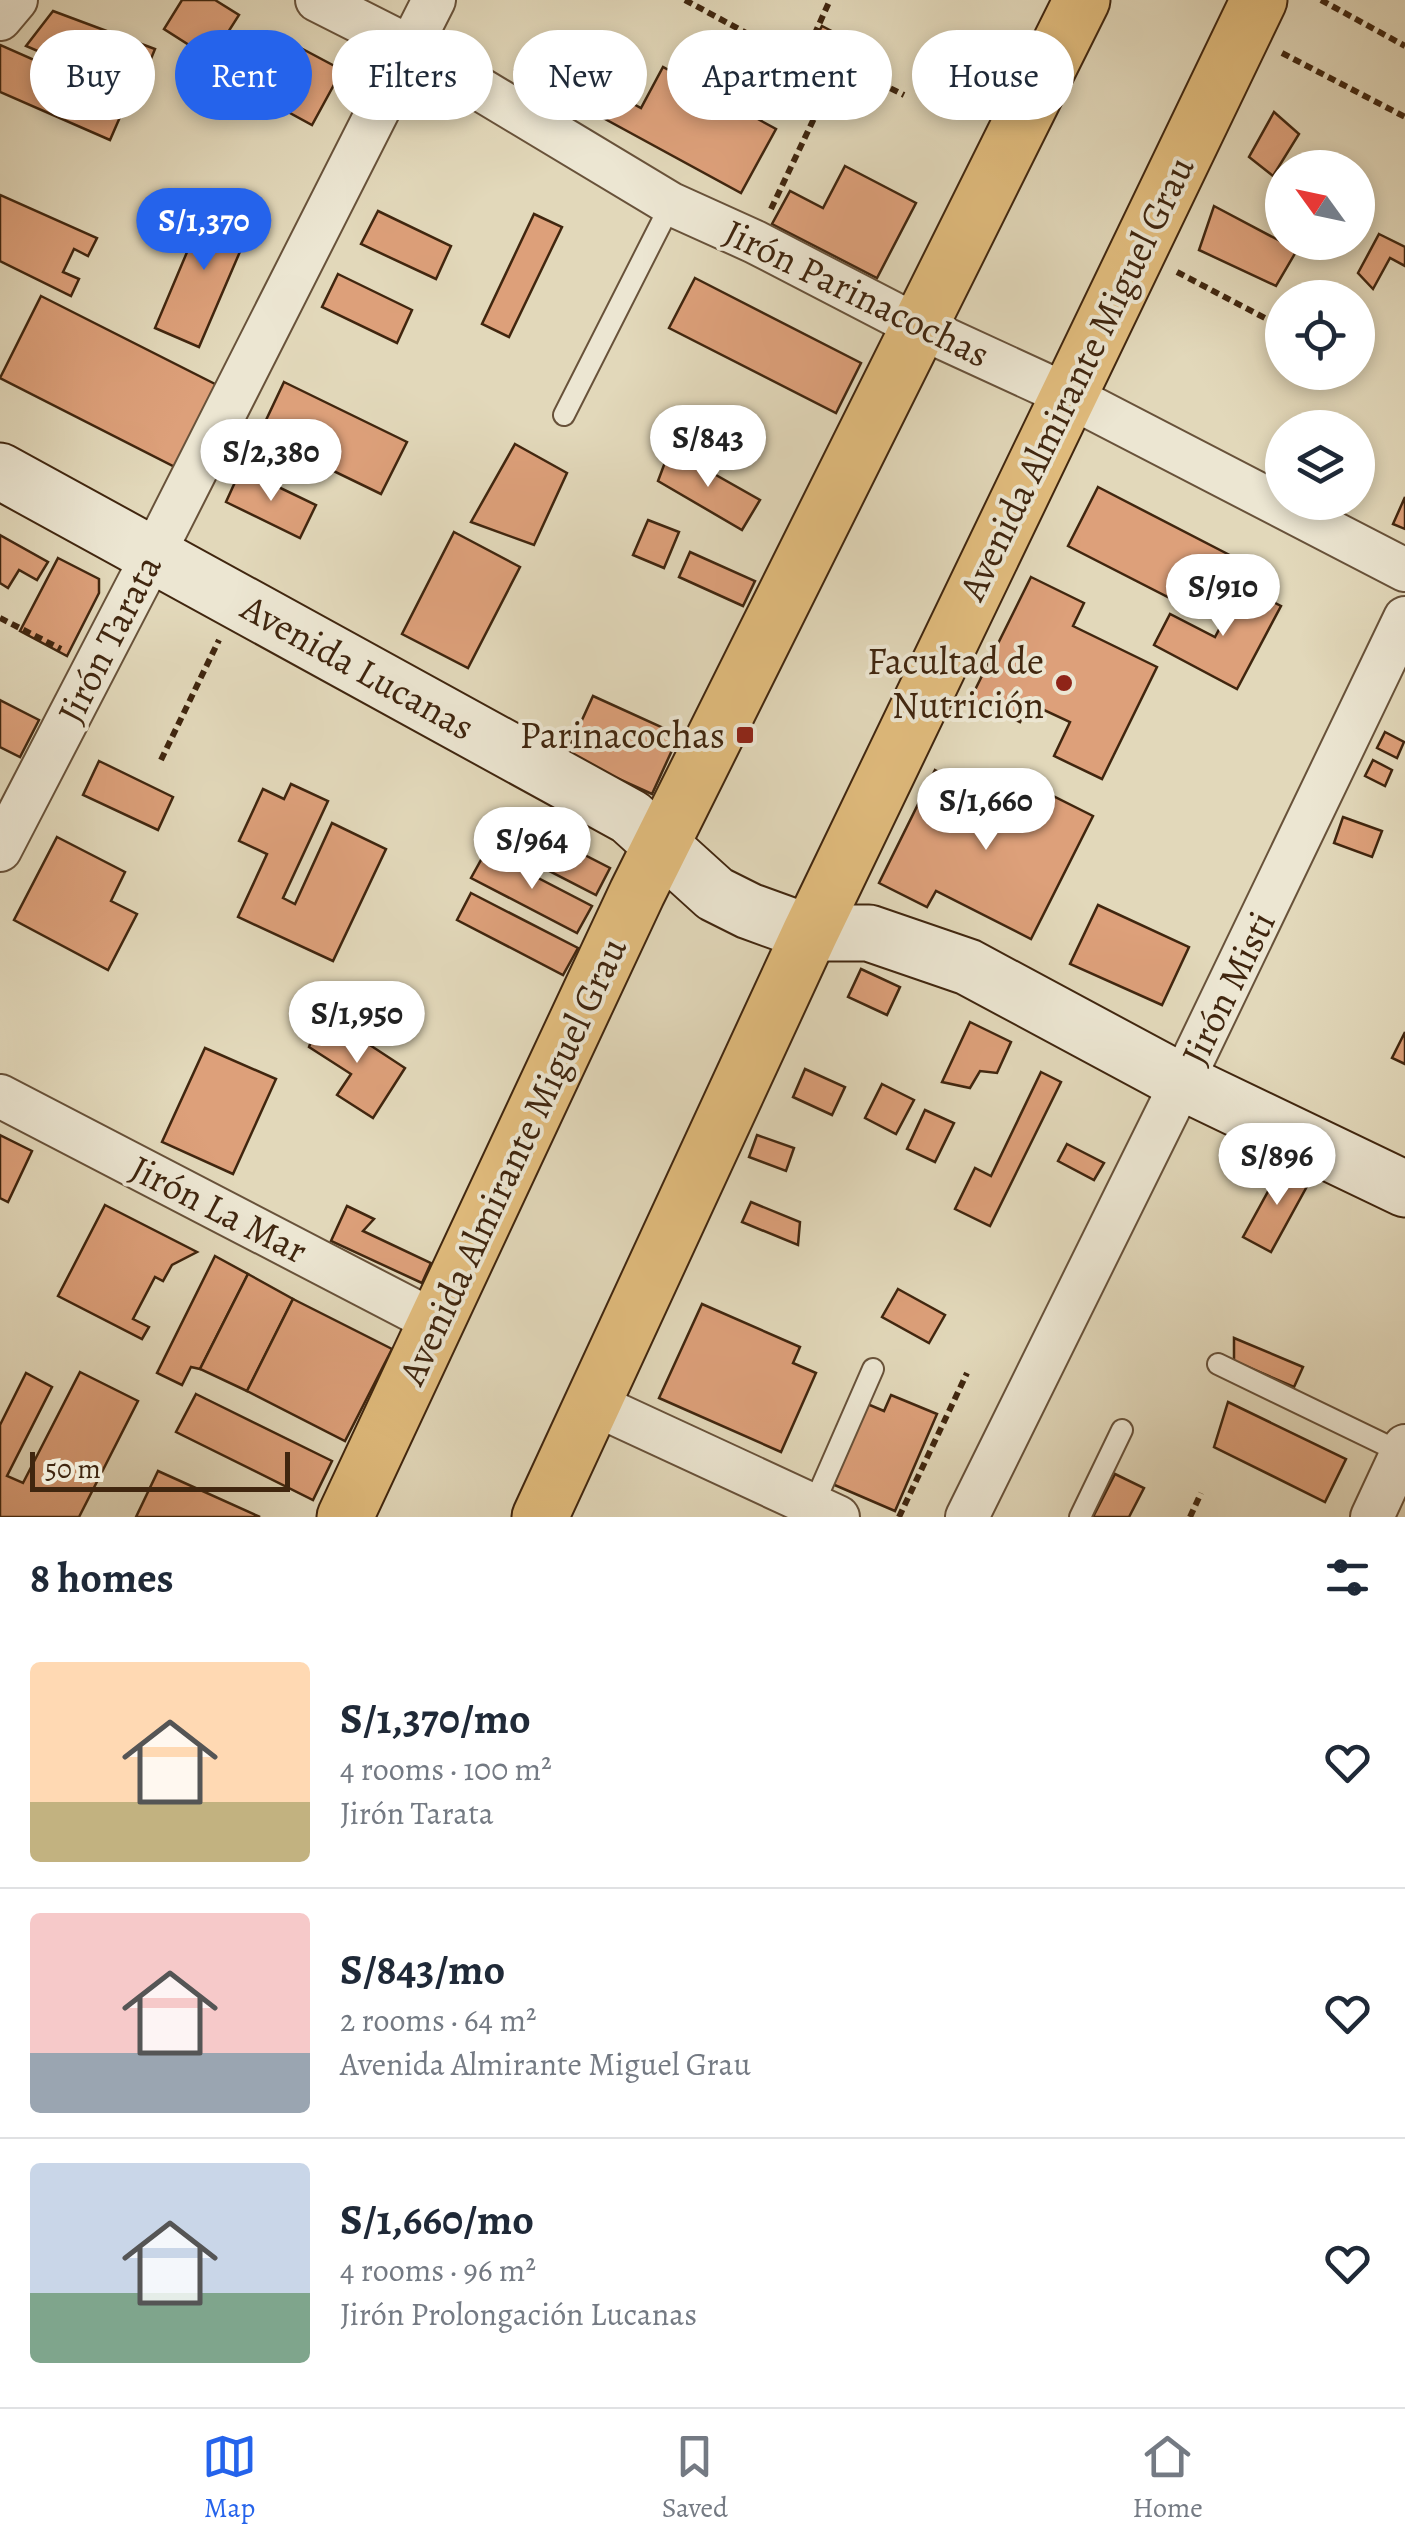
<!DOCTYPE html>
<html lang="en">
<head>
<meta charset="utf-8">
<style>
  :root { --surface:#fff; --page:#f6f6f7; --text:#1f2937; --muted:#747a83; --line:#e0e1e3; --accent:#2563eb }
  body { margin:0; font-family:Alegreya,serif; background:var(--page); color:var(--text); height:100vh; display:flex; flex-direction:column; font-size:38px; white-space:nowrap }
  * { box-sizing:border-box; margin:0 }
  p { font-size:32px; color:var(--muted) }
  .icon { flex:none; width:55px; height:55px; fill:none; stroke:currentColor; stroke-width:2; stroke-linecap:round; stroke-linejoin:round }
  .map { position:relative; height:1517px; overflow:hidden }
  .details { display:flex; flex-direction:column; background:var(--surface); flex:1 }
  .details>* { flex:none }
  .top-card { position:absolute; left:30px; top:30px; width:1345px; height:90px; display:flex; gap:20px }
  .needle { width:65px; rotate:303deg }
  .tools { position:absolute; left:1265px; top:150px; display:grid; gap:20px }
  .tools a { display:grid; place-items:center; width:110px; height:110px; border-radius:50%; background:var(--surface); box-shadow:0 5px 15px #0003; font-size:50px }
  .scale { position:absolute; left:30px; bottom:25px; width:260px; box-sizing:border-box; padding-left:10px; border:5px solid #40260f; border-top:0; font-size:28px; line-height:35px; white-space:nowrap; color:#40260f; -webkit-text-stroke:8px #ece6d2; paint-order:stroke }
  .price { position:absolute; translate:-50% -85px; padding:0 22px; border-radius:35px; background:#fff; color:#222; font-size:32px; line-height:65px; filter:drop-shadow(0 2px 5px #0008) }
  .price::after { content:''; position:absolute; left:50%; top:60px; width:30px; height:22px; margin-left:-15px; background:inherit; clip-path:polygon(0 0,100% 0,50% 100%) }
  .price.active { background:var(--accent); color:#fff }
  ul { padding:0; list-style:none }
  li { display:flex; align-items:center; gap:30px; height:250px; padding:0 30px }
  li+li { border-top:2px solid var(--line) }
  li span { display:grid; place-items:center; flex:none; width:280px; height:200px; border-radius:10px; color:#555 }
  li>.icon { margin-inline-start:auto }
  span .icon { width:120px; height:120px; fill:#fffc; stroke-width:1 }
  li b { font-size:42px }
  h2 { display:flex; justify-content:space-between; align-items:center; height:120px; padding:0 30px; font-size:42px }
  .tag { padding:0 35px; border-radius:45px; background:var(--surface); box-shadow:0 5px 15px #0003; font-size:35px; line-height:90px }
  .tag.active { background:var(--accent); color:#fff }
  .menu { display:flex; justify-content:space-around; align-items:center; height:140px; border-top:2px solid var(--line); background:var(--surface); font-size:28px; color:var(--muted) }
  .menu a { display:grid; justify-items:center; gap:5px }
  .menu .active { color:var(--accent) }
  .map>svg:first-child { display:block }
  .building { fill:#dda07a; stroke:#40260f; stroke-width:2.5 }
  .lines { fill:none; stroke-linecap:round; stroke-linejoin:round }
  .lane-casing { stroke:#68523a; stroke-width:24 }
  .street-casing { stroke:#68523a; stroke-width:46 }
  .secondary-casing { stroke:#40260f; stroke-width:59 }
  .primary-casing { stroke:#40260f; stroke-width:59 }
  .path { stroke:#40260f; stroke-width:6; stroke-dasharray:8 5; stroke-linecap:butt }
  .lane { stroke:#ece6d2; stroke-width:20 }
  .street { stroke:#ece6d2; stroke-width:42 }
  .secondary { stroke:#ece6d2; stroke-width:55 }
  .primary { stroke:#e1bc7d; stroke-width:55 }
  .poi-dot { fill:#8f2418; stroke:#ece6d2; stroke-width:4 }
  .labels { text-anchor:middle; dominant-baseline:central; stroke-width:8; stroke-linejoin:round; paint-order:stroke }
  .street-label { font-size:38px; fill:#40260f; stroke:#ece6d2 }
  .poi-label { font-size:38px; fill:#40260f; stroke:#ece6d2; text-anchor:end }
</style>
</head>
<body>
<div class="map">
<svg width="1405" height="1517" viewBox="0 0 1405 1517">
  <rect width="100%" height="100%" fill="#e2d8ba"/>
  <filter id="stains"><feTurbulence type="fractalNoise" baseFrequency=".002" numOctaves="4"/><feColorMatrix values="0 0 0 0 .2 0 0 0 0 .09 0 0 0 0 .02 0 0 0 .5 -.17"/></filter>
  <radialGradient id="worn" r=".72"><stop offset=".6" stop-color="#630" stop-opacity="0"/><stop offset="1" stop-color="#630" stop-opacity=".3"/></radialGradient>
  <g class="building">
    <polygon points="182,0 215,0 239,15 211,59 164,29"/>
    <polygon points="53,11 155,49 146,71 136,67 121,87 26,46"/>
    <polygon points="822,26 849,40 831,74 804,60"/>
    <polygon points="0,45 127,101 110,140 0,92"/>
    <polygon points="297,46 342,70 312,125 268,101"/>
    <polygon points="533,50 641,108 663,67 776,129 741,193 515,70"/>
    <polygon points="1274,112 1299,134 1273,176 1249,157"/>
    <polygon points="845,166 916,203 877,278 772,224 790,191 823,208"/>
    <polygon points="0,195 97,238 88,256 74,249 63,272 79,279 71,296 0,261"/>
    <polygon points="209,200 254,219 199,347 155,328"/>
    <polygon points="1214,206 1297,250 1276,286 1199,250"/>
    <polygon points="378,211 451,246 436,279 361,244"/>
    <polygon points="534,214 562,227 509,337 482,324"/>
    <polygon points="1379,234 1405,247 1405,266 1390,258 1373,289 1358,273"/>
    <polygon points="338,274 412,310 397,343 322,307"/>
    <polygon points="695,278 861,363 836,413 669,328"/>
    <polygon points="41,296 217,385 175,467 0,378"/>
    <polygon points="284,382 407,442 381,494 259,435"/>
    <polygon points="515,444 567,473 534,545 471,522"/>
    <polygon points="670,449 760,500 742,530 658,481"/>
    <polygon points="241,469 316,505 300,538 226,502"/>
    <polygon points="1098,487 1245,563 1232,589 1220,582 1203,615 1068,546"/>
    <polygon points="1405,497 1405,529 1393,524"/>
    <polygon points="648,520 679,532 664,568 633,555"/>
    <polygon points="454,532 520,567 468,668 402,634"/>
    <polygon points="0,535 48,562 37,580 19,570 8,588 0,583"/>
    <polygon points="690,552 755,581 743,606 679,577"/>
    <polygon points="58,558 99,579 99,593 67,656 20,631"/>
    <polygon points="1031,577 1084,603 1073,626 1157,667 1102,779 1054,756 1070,722 1029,703 1020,722 971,698"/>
    <polygon points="1242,586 1281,606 1237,689 1154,645 1170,614 1215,637"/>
    <polygon points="593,696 679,735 652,794 566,755"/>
    <polygon points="0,700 39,720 20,757 0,747"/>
    <polygon points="1385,732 1404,742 1397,758 1377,748"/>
    <polygon points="1373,760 1392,770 1385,786 1365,776"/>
    <polygon points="99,761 173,797 158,830 83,795"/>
    <polygon points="935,770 987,796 979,813 1011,829 1033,786 1093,816 1031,939 936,891 927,907 879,883"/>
    <polygon points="291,784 328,801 283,898 295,904 332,823 386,849 333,961 238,917 267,854 239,841 263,789 284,799"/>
    <polygon points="503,813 610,868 596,895 489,840"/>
    <polygon points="1343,817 1382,831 1372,857 1334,843"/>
    <polygon points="57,837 125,872 111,901 137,914 108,970 14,920"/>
    <polygon points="486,851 592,906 577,933 471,878"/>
    <polygon points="471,893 578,948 563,975 457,920"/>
    <polygon points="1098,905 1189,947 1162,1005 1070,964"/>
    <polygon points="861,969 900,987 887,1015 848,997"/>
    <polygon points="321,1013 405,1068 373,1118 337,1095 351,1074 309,1047"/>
    <polygon points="970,1022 1011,1042 997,1073 980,1071 970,1088 942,1082"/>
    <polygon points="1405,1032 1405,1064 1392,1058"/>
    <polygon points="205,1048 276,1079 233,1174 162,1142"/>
    <polygon points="805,1069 845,1087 832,1115 793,1097"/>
    <polygon points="1041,1072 1061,1082 990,1226 955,1209 975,1168 991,1176"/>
    <polygon points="882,1084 914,1100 896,1134 865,1118"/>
    <polygon points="925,1110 954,1123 935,1162 907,1149"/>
    <polygon points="0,1135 32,1151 8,1202 0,1198"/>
    <polygon points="757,1135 794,1148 786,1171 749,1157"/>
    <polygon points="1067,1144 1104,1163 1094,1180 1058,1161"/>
    <polygon points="1283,1164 1311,1179 1271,1252 1243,1237"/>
    <polygon points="751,1202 800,1222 798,1245 742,1222"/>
    <polygon points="105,1205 197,1252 172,1265 163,1281 155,1277 133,1319 149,1327 142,1339 58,1296"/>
    <polygon points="347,1206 374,1219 363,1231 431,1263 422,1283 331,1241"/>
    <polygon points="215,1256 248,1274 200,1369 191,1367 182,1385 157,1373"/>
    <polygon points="248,1274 293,1299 247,1391 200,1369"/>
    <polygon points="898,1289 945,1315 929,1343 882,1317"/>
    <polygon points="293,1299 392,1349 345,1441 247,1391"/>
    <polygon points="702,1304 800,1347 793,1363 816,1373 781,1452 659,1398"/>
    <polygon points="1234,1338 1303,1367 1294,1387 1234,1361"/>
    <polygon points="80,1372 138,1401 79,1517 0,1517 0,1425 26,1373 52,1387 7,1476 23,1483"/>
    <polygon points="196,1394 332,1461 313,1500 176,1432"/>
    <polygon points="891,1395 937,1414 895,1511 830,1483 865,1403 884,1411"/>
    <polygon points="1228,1402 1346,1459 1325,1502 1214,1447"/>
    <polygon points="158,1471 260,1517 136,1517"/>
    <polygon points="1115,1474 1144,1488 1129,1517 1093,1517"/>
  </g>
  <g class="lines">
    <defs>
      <g id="lane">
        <polyline points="564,415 671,204"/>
        <polyline points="1218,1364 1402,1453"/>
        <polyline points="813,1506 873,1369"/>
        <polyline points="1080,1517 1122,1430"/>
      </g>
      <g id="street">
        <polyline points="317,0 410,47 671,204 755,242 917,326 1067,395 1405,570"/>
        <polyline points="0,19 16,0"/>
        <polyline points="0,850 153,555 434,0"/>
        <polyline points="0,1096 437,1323"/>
        <polyline points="594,1404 838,1517"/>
        <polyline points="967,1517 1182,1082 1405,618"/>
        <polyline points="1372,1517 1405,1446"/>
      </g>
      <polyline id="secondary" points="0,471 630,817 715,894 749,911 810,933 869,933 968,967 1182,1082 1405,1189"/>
      <g id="primary">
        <polyline points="345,1517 637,893 1082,0"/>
        <polyline points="540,1517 810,933 1259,0"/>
      </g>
    </defs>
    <use href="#lane" class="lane-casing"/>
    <use href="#street" class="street-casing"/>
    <use href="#secondary" class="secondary-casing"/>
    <use href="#primary" class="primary-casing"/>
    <g class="path">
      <polyline points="685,0 802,63"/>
      <polyline points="1321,0 1405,46"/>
      <polyline points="809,48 904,95"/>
      <polyline points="1282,53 1405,117"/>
      <polyline points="771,209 819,108 789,91 830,0"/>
      <polyline points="1177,272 1282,327"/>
      <polyline points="0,618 61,649"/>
      <polyline points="161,760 219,640"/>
      <polyline points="899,1517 967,1373"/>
      <polyline points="1190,1517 1201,1493"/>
    </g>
    <use href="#lane" class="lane"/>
    <use href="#street" class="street"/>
    <use href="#secondary" class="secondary"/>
    <use href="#primary" class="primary"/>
  </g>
  <g class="poi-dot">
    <circle cx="1064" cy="683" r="10"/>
    <rect x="735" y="725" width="20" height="20" rx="5"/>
  </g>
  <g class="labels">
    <g class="street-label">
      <text transform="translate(857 293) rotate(26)">Jirón Parinacochas</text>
      <text transform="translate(1076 378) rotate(-64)">Avenida Almirante Miguel Grau</text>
      <text transform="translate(109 639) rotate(-63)">Jirón Tarata</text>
      <text transform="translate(358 667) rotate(29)">Avenida Lucanas</text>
      <text transform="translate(1228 988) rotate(-64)">Jirón Misti</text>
      <text transform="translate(512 1161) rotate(-65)">Avenida Almirante Miguel Grau</text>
      <text transform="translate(219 1209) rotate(27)">Jirón La Mar</text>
    </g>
    <g class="poi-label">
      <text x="1044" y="661">Facultad de<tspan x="1044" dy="44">Nutrición</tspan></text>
      <text x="725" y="735">Parinacochas</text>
    </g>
  </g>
  <rect width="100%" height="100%" filter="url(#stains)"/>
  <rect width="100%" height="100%" fill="url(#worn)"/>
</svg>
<div class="tools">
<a><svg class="needle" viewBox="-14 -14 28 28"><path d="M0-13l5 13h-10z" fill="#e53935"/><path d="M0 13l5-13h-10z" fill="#747a83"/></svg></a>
<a><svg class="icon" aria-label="locate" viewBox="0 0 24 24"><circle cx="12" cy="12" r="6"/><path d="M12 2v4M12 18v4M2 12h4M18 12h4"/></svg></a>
<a><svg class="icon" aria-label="layers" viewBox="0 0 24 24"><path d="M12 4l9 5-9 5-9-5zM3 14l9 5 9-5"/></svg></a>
</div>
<div class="scale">50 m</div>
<b class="price active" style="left:204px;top:273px">S/1,370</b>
<b class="price" style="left:708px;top:490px">S/843</b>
<b class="price" style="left:271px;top:504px">S/2,380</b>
<b class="price" style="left:1223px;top:639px">S/910</b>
<b class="price" style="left:986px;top:853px">S/1,660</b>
<b class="price" style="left:532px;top:892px">S/964</b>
<b class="price" style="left:357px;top:1066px">S/1,950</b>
<b class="price" style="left:1277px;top:1208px">S/896</b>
<div class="top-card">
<a class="tag">Buy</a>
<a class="tag active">Rent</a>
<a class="tag">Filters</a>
<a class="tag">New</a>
<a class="tag">Apartment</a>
<a class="tag">House</a>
</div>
</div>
<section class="details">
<h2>8 homes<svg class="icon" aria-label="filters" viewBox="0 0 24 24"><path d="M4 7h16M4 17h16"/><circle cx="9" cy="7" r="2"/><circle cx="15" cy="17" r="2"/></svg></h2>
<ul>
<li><span style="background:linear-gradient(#ffd9b3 70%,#c2b280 0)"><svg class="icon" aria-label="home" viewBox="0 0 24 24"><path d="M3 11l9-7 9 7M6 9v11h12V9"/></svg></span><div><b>S/1,370/mo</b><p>4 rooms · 100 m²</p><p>Jirón Tarata</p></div><svg class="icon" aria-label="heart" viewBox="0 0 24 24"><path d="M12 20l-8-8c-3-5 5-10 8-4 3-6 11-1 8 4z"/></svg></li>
<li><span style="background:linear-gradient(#f6c9c9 70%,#9aa5b1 0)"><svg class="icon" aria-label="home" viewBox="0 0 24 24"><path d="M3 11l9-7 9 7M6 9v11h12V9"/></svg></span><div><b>S/843/mo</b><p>2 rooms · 64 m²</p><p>Avenida Almirante Miguel Grau</p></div><svg class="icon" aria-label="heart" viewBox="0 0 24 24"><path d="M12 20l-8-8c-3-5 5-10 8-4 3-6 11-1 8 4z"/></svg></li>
<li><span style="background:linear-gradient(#c9d6e8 65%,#7fa58c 0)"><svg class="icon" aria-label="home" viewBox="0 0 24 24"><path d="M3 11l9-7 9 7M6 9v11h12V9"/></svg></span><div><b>S/1,660/mo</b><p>4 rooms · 96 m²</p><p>Jirón Prolongación Lucanas</p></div><svg class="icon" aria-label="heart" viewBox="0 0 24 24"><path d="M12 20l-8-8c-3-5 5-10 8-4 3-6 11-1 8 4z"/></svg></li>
</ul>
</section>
<nav class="menu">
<a class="active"><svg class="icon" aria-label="map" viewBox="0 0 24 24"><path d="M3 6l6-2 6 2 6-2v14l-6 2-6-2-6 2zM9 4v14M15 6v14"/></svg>Map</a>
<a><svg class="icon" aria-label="saved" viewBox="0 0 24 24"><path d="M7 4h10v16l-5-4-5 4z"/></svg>Saved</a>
<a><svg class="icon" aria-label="home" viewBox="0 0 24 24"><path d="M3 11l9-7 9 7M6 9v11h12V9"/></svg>Home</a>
</nav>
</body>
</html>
